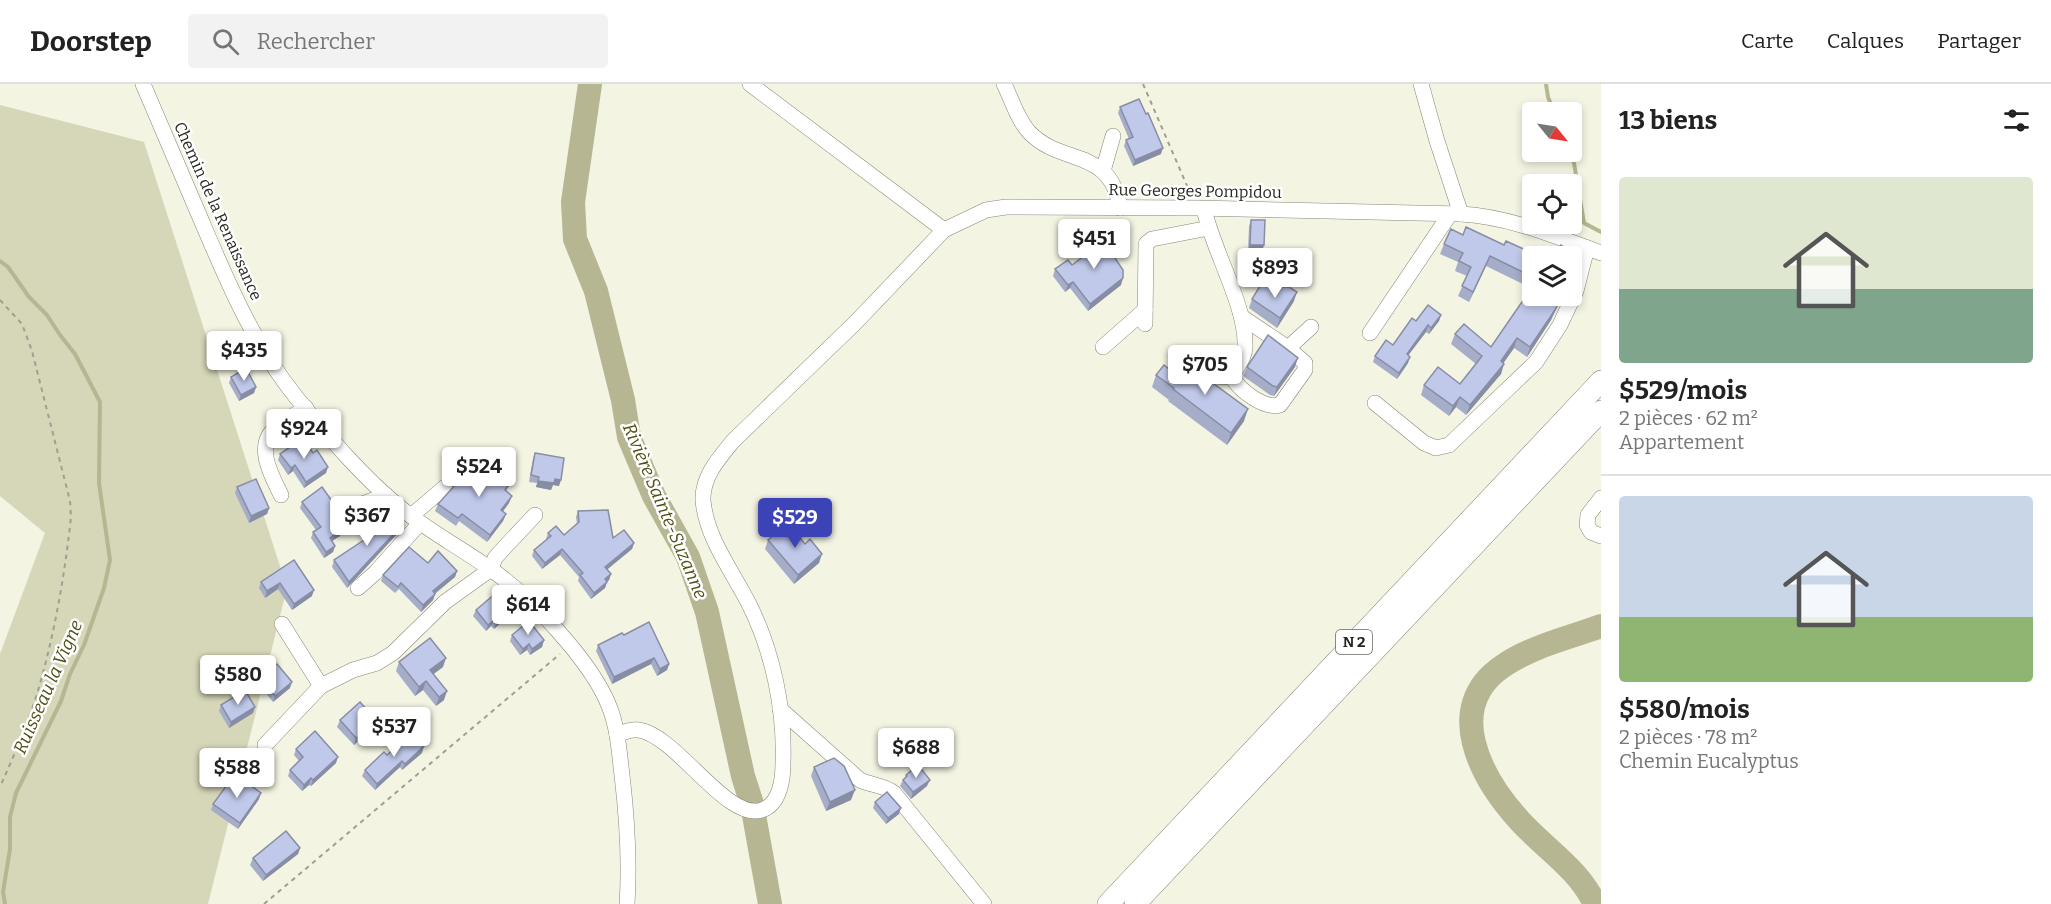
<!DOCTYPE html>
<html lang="fr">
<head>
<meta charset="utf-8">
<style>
  :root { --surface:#fff; --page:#f2f2f2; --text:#222; --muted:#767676; --line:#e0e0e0; --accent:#3c43b7 }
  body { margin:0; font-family:Bitter,serif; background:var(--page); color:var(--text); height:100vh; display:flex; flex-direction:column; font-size:22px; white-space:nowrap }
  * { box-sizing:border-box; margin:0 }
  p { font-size:20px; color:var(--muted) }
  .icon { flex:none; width:33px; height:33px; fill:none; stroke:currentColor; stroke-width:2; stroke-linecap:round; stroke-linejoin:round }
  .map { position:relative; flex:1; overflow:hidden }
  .details { display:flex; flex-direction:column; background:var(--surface); width:450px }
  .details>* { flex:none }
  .needle { width:39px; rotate:120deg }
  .buttons { position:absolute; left:1522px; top:18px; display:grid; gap:12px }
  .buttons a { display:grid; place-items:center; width:60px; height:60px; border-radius:6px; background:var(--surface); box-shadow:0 3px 9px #0003; font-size:30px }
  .price { position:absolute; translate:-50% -51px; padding:0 14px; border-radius:6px; background:#fff; color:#222; font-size:20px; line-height:39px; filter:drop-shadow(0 2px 3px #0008) }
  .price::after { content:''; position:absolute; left:50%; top:36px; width:18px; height:14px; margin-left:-9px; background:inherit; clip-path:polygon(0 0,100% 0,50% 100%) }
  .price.on { background:var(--accent); color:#fff }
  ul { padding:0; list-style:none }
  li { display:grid; align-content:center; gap:12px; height:318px; padding:0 18px }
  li+li { border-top:2px solid var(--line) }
  li span { display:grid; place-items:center; height:186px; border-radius:6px; color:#555 }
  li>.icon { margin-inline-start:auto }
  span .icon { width:108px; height:108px; fill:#fffc; stroke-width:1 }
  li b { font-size:26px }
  h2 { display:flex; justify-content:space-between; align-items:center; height:72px; padding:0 18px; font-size:26px }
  header { display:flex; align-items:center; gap:36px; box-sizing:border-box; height:84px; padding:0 30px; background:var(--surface); border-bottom:2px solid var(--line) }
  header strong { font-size:28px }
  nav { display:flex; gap:33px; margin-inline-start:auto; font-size:21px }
  .search { width:420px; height:54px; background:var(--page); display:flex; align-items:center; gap:15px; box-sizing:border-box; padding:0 21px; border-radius:6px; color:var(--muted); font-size:22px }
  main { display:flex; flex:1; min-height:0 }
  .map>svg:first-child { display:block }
  .green { fill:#d6d6b9 }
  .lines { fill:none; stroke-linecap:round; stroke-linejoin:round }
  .stream { stroke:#b6b693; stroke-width:4 }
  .river { stroke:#b6b693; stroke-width:24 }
  .minor-casing { stroke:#868676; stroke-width:16 }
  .highway-casing { stroke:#868676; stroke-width:22 }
  .path { stroke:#9f9f92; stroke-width:2; stroke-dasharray:4.5 4.5; stroke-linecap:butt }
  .minor { stroke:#fff; stroke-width:15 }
  .highway { stroke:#fff; stroke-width:21 }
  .wall { fill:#a6adc9 }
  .shaded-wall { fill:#878da4 }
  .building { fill:#c1c9ea; stroke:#878da4; stroke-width:1.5 }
  .labels { text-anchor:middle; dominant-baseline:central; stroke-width:5; stroke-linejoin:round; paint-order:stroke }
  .shield { fill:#fff; stroke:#676762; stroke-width:1.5 }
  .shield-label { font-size:15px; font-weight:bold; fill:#26261f }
  .street-label { font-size:16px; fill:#26261f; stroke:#fff }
  .water-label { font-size:18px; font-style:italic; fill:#504e14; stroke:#fff }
</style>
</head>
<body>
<header>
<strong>Doorstep</strong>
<div class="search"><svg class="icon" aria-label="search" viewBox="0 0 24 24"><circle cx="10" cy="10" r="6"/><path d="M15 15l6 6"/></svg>Rechercher</div>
<nav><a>Carte</a><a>Calques</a><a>Partager</a></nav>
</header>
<main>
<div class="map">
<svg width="1601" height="820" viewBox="0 0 1601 820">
  <rect width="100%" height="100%" fill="#f3f4e2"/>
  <polygon class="green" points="0,21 144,58 287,504 208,820 0,820 0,570 45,449 0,412"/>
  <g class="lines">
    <g class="stream">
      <polyline points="1546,0 1548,13 1554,28"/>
      <polyline points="1570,68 1574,79 1584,139 1601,148"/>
      <polyline points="0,177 8,183 29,213 47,231 60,251 75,270 100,318 99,399 110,476 104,504 84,561 70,590 61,617 16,709 10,733 10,765 3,808 5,820"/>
    </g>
    <g class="river">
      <polyline points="590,0 573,118 575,155 596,207 623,316 629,353 654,412 688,473 707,528 743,692 752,720 770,820"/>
      <path d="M1595 820C1578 784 1545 765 1519 736 1481 694 1442 623 1503 582 1532 562 1569 554 1601 542"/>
    </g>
    <defs>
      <g id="minor">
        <path d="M143 0C163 46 182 92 202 138 228 199 254 261 296 313 328 352 363 394 402 425 430 448 461 464 489 484 529 511 592 578 609 622 618 644 619 667 622 691 627 734 630 776 627 820"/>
        <polyline points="750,0 944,146"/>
        <path d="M1004 0C1012 16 1018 37 1030 49 1062 82 1111 63 1120 124"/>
        <polyline points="1421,0 1437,57 1461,130"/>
        <polyline points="1103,87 1113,52"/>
        <path d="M1204 125C1213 167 1247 223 1245 263 1245 274 1236 283 1232 293 1240 307 1264 325 1280 321L1305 286V279L1288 264"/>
        <polyline points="1242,233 1288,264 1311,243"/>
        <polyline points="1145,240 1146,160 1152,155 1209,144"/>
        <polyline points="1370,249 1450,130"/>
        <polyline points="1103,263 1145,226"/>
        <polyline points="1193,291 1232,293"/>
        <polyline points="1375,319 1424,359 1436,364 1449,361 1536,278 1560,241 1576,207 1587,164"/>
        <path d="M281 411C272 392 255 364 274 345 282 336 296 331 306 324"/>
        <polyline points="1601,414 1588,431 1587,441 1591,448 1601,452"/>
        <polyline points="344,427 386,411"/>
        <polyline points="411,432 445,403"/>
        <polyline points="358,504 375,489 420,439"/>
        <polyline points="282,540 321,602"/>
        <path d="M780 625 860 696C872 702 883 700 894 709L984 820"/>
        <path d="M617 651C625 648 631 645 639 646 677 652 727 738 762 726 780 720 783 695 783 679 785 626 773 568 749 520 733 488 706 454 703 416 702 393 719 374 733 357L856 238 944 146 986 126 1006 123 1197 124 1461 130C1511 133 1554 152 1601 169"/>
        <polyline points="265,661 321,602 353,586 377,579 393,569 445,518 491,485 495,474 503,465 535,431"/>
      </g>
      <g id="highway">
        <polyline points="1108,820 1601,297"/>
        <polyline points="1135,820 1601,327"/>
      </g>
    </defs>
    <use href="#minor" class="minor-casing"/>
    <use href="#highway" class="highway-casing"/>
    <g class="path">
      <polyline points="1143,0 1191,111"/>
      <path d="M0 216 22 240 32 267 70 417 71 433C65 488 56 542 41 596 31 633 15 669 0 703"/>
      <polyline points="264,820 560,570"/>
    </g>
    <use href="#minor" class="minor"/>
    <use href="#highway" class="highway"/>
  </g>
  <g class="wall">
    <polygon points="1120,23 1161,70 1133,82 1124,62 1126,56 1129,55 1118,29"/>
    <polygon points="1251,136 1264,161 1262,167 1248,167 1249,142"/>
    <polygon points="1463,151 1504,161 1533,172 1533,212 1562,212 1551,236 1527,273 1514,264 1503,279 1501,290 1466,331 1456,323 1449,332 1421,311 1424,301 1460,300 1476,280 1451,260 1455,250 1491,263 1531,204 1486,182 1469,218 1458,212 1467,192 1455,187 1458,178 1440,170 1444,160"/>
    <polygon points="1090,160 1116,164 1113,171 1121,201 1088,227 1070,204 1065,208 1053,192 1055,185 1072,181 1089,168 1087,167"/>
    <polygon points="1252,215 1294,217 1277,244 1249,224"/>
    <polygon points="1441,231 1439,237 1429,250 1426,248 1408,271 1408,279 1397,295 1373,278 1375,272 1393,261 1416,237"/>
    <polygon points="1247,283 1295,283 1274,312 1270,311 1243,292"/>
    <polygon points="1169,285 1186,288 1193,287 1244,337 1227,361 1168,317 1169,316 1152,303 1156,291"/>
    <polygon points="231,293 256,303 254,309 239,317 229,299"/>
    <polygon points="535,369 559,402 553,401 551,406 536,403 537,399 529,398 533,375"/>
    <polygon points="280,370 326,389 304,404 293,387 288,391 278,376"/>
    <polygon points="505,387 502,394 500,396 508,402 506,407 509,419 503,427 506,430 503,437 487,458 459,437 456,442 435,427 438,420"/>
    <polygon points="237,403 269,424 267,430 249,439 235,409"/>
    <polygon points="302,418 336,433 335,434 340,452 332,457 335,462 333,468 324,474 311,454 313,448 316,446 300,424"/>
    <polygon points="578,427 613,454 634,459 632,465 607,485 611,490 609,496 607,498 605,504 591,515 578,497 579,493 560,471 542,485 532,472 534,466 547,456 546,455 548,449 564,451 577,440 576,433"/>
    <polygon points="399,448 347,504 332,483 334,476 365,456 367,449"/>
    <polygon points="768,456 819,479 794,500 765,465"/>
    <polygon points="294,476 312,512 292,526 278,505 265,514 259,504 261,498"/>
    <polygon points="428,479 457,487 455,493 435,510 433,516 421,528 399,505 395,509 381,497 383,491"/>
    <polygon points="476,526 508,532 494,545 491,542 486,547 473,532"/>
    <polygon points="512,551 544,556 542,563 530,571 527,566 520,571 510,557"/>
    <polygon points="624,551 669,580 667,586 657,592 651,580 612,600 596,567 598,561"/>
    <polygon points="399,578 443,583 433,590 444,616 436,622 423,606 415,612 396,587"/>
    <polygon points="260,593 290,604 273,618 258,599"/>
    <polygon points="221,621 255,623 253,629 229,644 219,627"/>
    <polygon points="340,636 374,642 354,661 337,643"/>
    <polygon points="296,665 336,679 311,702 309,701 302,707 288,692 290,686 299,677 294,671"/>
    <polygon points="422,669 402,686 400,683 375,706 362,692 365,686 387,671"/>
    <polygon points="814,683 851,716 826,727 811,692"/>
    <polygon points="906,691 927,702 911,715 900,702 903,696 905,694"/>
    <polygon points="259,715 238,745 211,726 213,720"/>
    <polygon points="875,718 899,730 886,740 873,724"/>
    <polygon points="300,764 298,770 263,797 250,781 253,774"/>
  </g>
  <g class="shaded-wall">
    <polygon points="1163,64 1161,70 1133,82 1135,76"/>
    <polygon points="1250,161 1264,161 1262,167 1248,167"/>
    <polygon points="1490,172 1486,182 1469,218 1473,208"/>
    <polygon points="1123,194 1121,201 1088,227 1090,220"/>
    <polygon points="1073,198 1070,204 1065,208 1068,201"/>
    <polygon points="1297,208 1294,217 1277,244 1280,234"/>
    <polygon points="1562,212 1551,236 1527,273 1530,263"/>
    <polygon points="1441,231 1439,237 1429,250 1431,244"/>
    <polygon points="1428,241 1426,248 1404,277 1407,270"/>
    <polygon points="1517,254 1514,264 1498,287 1501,277"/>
    <polygon points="1410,273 1408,279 1397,295 1399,289"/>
    <polygon points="1298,274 1295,283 1274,312 1277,303"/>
    <polygon points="1504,280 1501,290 1466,331 1470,321"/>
    <polygon points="256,303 254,309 239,317 241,311"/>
    <polygon points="1460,313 1456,323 1449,332 1453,322"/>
    <polygon points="1248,325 1244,337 1227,361 1231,349"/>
    <polygon points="295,381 293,387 288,391 291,384"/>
    <polygon points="328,383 326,389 304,404 306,398"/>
    <polygon points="505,387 502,394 493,400 496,392"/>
    <polygon points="555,395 561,396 559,402 553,401 551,406 536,403 538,397"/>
    <polygon points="512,412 509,419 498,434 501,426"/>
    <polygon points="269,424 267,430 249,439 251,432"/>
    <polygon points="339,427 336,433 331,437 333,431"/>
    <polygon points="506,430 503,437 487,458 490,451"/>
    <polygon points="401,442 399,448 347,504 349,498"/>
    <polygon points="342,445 340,452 327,460 330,454"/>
    <polygon points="634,459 632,465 603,489 605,483"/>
    <polygon points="335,462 333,468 324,474 326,468"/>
    <polygon points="562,465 560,471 542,485 545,479"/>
    <polygon points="822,470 819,479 794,500 798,491"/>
    <polygon points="457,487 455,493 430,513 433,507"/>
    <polygon points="611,490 609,496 603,501 605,495"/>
    <polygon points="607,498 605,504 591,515 594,509"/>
    <polygon points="280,499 278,505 265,514 267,507"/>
    <polygon points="314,506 312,512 292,526 294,520"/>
    <polygon points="435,510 433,516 421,528 423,521"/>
    <polygon points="511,526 508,532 494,545 496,539"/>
    <polygon points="494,536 491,542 486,547 488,541"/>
    <polygon points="544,556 542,563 530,571 532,565"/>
    <polygon points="529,560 527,566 520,571 523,565"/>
    <polygon points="446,574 443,583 427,595 430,586"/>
    <polygon points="654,574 651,580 612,600 614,593"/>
    <polygon points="669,580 667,586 657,592 660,585"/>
    <polygon points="426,597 423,606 415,612 419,603"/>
    <polygon points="292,598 290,604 273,618 275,612"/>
    <polygon points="447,607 444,616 436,622 439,613"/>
    <polygon points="255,623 253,629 229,644 231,638"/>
    <polygon points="376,636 374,642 354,661 356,654"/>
    <polygon points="424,662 422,669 402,686 405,680"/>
    <polygon points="338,673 336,679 311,702 313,696"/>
    <polygon points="402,677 400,683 375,706 377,700"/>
    <polygon points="311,694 309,701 302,707 304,701"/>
    <polygon points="930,696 927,702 911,715 913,708"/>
    <polygon points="855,706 851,716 826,727 830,718"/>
    <polygon points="261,709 259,715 238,745 240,739"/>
    <polygon points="901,724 899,730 886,740 888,734"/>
    <polygon points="300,764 298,770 263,797 266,791"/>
  </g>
  <g class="building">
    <polygon points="1139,15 1146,30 1148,29 1163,64 1135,76 1126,56 1133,53 1120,23"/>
    <polygon points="1251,136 1265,136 1264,161 1250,161"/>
    <polygon points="1466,143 1504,161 1506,157 1539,172 1533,172 1533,193 1490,172 1473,208 1462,202 1471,183 1459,177 1463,169 1444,160 1451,145 1463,151"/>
    <polygon points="1104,149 1116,164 1111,168 1123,186 1123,194 1090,220 1073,198 1068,201 1055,185 1068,176 1072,181 1093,165 1090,160"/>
    <polygon points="1561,161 1576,172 1572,178 1572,172 1553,172"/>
    <polygon points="1260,202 1289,203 1297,208 1280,234 1252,215"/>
    <polygon points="1533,202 1533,212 1562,212 1555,226 1530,263 1517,254 1501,277 1504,280 1470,321 1460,313 1453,322 1424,301 1438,283 1460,300 1482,272 1455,250 1464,240 1491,263"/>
    <polygon points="1428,221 1441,231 1431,244 1428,241 1407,270 1410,273 1399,289 1375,272 1386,256 1393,261 1412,234 1416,237"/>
    <polygon points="1268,251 1298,274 1277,303 1273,302 1247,283"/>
    <polygon points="1174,279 1186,288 1189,284 1193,287 1199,289 1248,325 1231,349 1173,305 1174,304 1156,291 1164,281 1169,285"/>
    <polygon points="246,284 256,303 241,311 231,293"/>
    <polygon points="303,354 313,369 317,366 328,383 306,398 295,381 291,384 280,370"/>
    <polygon points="535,369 564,374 561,396 555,395 554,399 538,397 539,393 531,391"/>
    <polygon points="489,376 505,387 496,392 508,402 505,406 512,412 501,426 506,430 490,451 462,430 458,434 438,420 456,400"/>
    <polygon points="256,395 269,424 251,432 237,403"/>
    <polygon points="322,403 339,427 333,431 342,445 330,454 335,462 326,468 313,448 321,443 302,418"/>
    <polygon points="608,426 613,454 624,446 634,459 605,483 611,490 605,495 607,498 594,509 580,491 583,489 562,465 545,479 534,466 551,452 548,449 556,442 564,451 579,438 578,427"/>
    <polygon points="385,428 401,442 349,498 334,476 370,452 367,449"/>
    <polygon points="787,439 805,460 810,455 822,470 798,491 768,456"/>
    <polygon points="409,463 428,479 438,467 457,487 433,507 435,510 423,521 401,499 398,503 383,491"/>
    <polygon points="294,476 314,506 294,520 280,499 267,507 261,498"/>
    <polygon points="496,509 511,526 496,539 494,536 488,541 476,526"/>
    <polygon points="529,537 544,556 532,565 529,560 523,565 512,551"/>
    <polygon points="649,538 669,580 660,585 654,574 614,593 598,561 622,549 624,551"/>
    <polygon points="430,554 446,574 430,586 447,607 439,613 426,597 419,603 399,578"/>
    <polygon points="277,580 292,598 275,612 260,593"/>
    <polygon points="245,606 255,623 231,638 221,621"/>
    <polygon points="360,618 376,636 356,654 340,636"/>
    <polygon points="315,647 338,673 313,696 311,694 304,701 290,686 303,673 296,665"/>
    <polygon points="412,649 424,662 405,680 402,677 377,700 365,686 384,668 387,671"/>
    <polygon points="834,674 844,682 855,706 830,718 814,683"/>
    <polygon points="918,681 930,696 913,708 903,696 907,692 906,691"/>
    <polygon points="235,690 261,709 240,739 213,720"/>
    <polygon points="887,708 901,724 888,734 875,718"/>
    <polygon points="286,747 300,764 266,791 253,774"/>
  </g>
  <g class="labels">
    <rect class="shield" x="1336" y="546" width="36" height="24" rx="4.5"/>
    <g class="shield-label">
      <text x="1354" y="558">N 2</text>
    </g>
    <g class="street-label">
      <text transform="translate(1195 107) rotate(1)">Rue Georges Pompidou</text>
      <text transform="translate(218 127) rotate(66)">Chemin de la Renaissance</text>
    </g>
    <g class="water-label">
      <text transform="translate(665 427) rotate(67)">Rivière Sainte-Suzanne</text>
      <text transform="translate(48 603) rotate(-66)">Ruisseau la Vigne</text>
    </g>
  </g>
</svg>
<div class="buttons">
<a><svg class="needle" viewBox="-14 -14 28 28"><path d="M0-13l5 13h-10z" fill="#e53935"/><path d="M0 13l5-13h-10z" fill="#767676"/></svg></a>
<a><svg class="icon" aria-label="locate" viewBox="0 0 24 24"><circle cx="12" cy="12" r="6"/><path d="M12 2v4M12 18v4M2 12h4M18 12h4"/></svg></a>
<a><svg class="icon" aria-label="layers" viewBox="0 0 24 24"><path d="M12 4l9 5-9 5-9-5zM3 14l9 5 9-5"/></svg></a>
</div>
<b class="price" style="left:1094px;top:186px">$451</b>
<b class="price" style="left:1275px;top:215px">$893</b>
<b class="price" style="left:244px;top:298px">$435</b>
<b class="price" style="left:1205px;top:312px">$705</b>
<b class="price" style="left:304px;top:376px">$924</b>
<b class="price" style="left:479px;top:414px">$524</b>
<b class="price" style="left:367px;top:463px">$367</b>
<b class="price on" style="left:795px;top:465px">$529</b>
<b class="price" style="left:528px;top:552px">$614</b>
<b class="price" style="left:238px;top:622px">$580</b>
<b class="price" style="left:394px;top:674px">$537</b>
<b class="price" style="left:916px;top:695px">$688</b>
<b class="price" style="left:237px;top:715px">$588</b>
</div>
<section class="details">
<h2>13 biens<svg class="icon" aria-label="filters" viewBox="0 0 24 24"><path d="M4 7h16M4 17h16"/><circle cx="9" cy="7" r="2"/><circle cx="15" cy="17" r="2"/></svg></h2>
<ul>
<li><span style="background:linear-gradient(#dfe7d0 60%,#7fa58c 0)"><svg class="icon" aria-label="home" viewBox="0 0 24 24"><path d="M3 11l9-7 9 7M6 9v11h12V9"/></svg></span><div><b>$529/mois</b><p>2 pièces · 62 m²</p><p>Appartement</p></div></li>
<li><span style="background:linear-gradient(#c9d6e8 65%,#8fb573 0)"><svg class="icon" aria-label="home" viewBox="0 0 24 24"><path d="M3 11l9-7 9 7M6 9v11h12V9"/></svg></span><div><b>$580/mois</b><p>2 pièces · 78 m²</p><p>Chemin Eucalyptus</p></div></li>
</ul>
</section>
</main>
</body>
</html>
